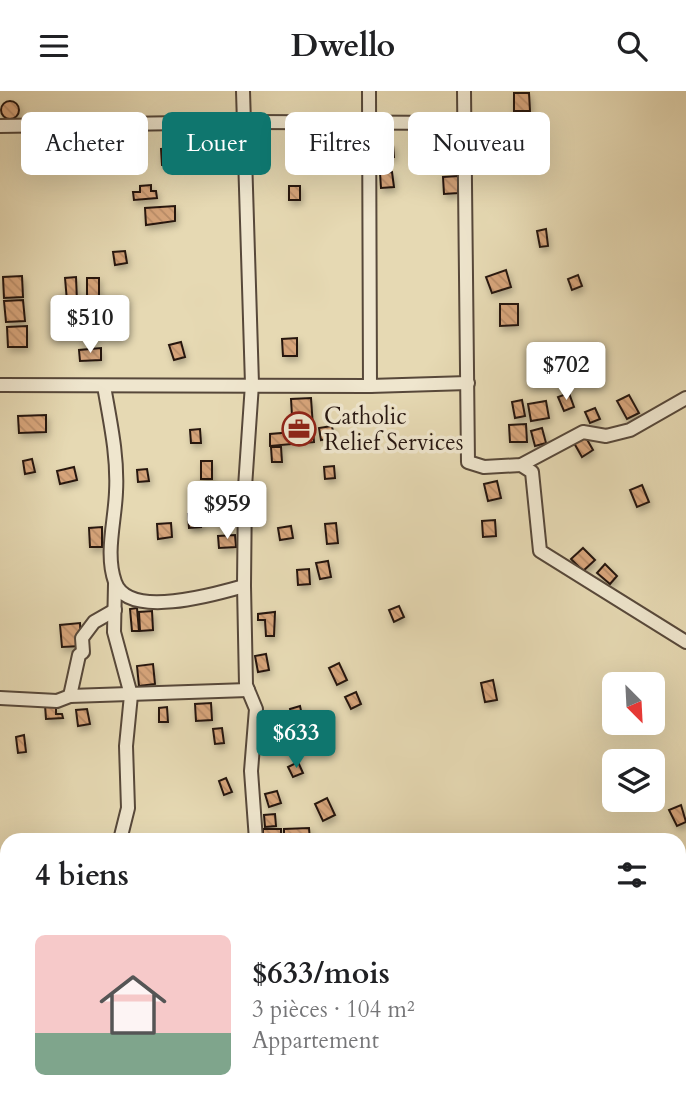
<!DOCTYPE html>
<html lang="fr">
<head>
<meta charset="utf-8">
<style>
  :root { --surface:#fff; --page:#f6f6f6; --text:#202124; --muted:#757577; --accent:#0f766e }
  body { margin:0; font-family:Cardo,serif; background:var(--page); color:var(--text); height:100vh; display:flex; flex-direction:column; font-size:26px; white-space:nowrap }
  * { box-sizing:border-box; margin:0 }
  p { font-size:23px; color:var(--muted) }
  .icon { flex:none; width:38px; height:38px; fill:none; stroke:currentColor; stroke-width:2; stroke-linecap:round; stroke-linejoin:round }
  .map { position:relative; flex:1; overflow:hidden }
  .panel { position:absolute; left:0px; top:742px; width:686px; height:273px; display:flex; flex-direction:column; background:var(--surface); border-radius:21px 21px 0 0; box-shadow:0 7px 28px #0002 }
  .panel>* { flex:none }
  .guide { position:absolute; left:21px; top:21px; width:644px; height:63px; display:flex; gap:14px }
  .needle { width:46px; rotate:156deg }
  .fabs { position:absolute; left:602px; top:581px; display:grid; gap:14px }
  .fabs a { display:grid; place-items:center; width:63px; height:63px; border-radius:10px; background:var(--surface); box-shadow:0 7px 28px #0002; font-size:35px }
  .price { position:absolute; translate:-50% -60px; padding:0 16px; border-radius:7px; background:#fff; color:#222; font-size:23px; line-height:46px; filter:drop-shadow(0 2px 4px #0008) }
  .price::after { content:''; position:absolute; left:50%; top:42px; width:21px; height:16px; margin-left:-10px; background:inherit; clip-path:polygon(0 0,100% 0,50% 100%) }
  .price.current { background:var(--accent); color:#fff }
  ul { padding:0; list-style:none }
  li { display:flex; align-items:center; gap:21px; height:175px; padding:0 35px }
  li span { display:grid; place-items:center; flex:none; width:196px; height:140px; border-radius:10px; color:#555 }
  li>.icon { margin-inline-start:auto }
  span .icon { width:84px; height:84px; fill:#fffc; stroke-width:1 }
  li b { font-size:30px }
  h2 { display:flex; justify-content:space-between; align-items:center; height:84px; padding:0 35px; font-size:30px }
  .pill { padding:0 24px; border-radius:10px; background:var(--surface); box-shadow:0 7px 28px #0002; font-size:24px; line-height:63px }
  .pill.current { background:var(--accent); color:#fff }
  header { display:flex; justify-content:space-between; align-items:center; height:91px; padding:0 35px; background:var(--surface); font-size:32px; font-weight:800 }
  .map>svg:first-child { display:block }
  .wetland { fill:url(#wetland-marsh); stroke:#726a4c; stroke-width:2 }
  .building { fill:url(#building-back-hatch); stroke:#271711; stroke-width:2; filter:url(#shadow) }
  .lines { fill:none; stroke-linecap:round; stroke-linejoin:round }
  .minor-casing { stroke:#57483a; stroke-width:16 }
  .minor { stroke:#efe6ce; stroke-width:12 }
  .labels { text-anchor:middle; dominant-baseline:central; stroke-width:7; stroke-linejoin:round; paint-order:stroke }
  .poi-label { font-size:23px; fill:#271711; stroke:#efe6ce; text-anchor:start }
</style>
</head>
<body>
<header><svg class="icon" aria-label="menu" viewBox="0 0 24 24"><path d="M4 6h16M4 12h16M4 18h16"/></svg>Dwello<svg class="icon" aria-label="search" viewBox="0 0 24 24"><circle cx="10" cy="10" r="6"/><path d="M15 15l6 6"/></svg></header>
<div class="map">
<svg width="686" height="1015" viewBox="0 0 686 1015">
  <defs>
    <pattern id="wetland-marsh" width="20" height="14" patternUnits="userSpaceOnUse" patternTransform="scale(1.75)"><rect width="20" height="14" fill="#bdbd88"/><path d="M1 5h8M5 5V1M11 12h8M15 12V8" fill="none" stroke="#a2a274"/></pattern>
    <pattern id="building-back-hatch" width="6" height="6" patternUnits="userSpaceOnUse" patternTransform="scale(1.75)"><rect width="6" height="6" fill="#d6a47a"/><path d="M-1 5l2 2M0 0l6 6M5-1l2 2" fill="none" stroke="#b88c68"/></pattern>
    <filter id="shadow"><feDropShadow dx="2" dy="4" stdDeviation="3.5" flood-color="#0004"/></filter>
  </defs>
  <rect width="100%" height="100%" fill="#e6d9b3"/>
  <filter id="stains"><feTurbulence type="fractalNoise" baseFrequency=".00286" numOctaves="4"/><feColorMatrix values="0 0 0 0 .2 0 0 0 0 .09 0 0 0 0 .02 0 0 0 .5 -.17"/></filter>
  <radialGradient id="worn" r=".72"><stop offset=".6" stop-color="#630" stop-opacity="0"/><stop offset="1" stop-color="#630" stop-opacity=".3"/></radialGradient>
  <polygon class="wetland" points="686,867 686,965 679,962 679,870"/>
  <g class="building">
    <polygon points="514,2 529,2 530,20 514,20"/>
    <circle cx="10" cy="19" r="9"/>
    <polygon points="512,24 525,25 524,37 511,36"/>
    <polygon points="393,54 394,66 383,67 382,55"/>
    <polygon points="177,57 177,73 162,74 161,58"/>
    <polygon points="392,81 394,96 381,97 380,82"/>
    <polygon points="458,85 458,102 444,103 443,86"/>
    <polygon points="151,94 151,100 156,100 157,107 134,109 133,101 140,101 140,95"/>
    <rect x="289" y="95" width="11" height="14"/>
    <polygon points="175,115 175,130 146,134 145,117"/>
    <polygon points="546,138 548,155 540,156 537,140"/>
    <polygon points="125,160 127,172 115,174 113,161"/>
    <polygon points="506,179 511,196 492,202 486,186"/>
    <polygon points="578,184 582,195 572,199 568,188"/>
    <polygon points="22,185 23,206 4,207 3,186"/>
    <polygon points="76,186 77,210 67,210 65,187"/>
    <rect x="87" y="187" width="12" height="22"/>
    <polygon points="23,209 25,230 6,231 4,210"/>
    <polygon points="500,213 518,213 518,234 500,235"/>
    <polygon points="66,217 76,217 77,240 67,240 66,232 61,232 60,222 66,222"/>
    <polygon points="86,218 97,218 98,239 86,239"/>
    <polygon points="27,235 27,256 8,256 7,236"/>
    <polygon points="297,247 297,265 283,265 282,248"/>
    <polygon points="181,251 185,266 174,269 169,254"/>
    <polygon points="568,255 573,265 559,271 555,261"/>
    <polygon points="101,257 101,269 80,270 79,259"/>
    <polygon points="569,302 574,316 564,320 558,306"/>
    <polygon points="629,304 639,322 627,328 617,310"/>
    <polygon points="311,307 314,351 270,355 270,343 293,341 291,308"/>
    <polygon points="522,309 525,325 515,327 512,311"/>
    <polygon points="546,310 549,327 531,330 528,313"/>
    <polygon points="595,317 600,328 590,332 585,321"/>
    <polygon points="46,324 46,341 19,342 18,325"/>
    <polygon points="526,333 527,351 510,351 509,334"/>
    <polygon points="332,335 334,347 321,349 319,337"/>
    <polygon points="542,337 546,352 535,355 531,340"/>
    <polygon points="200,338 201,352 191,352 190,339"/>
    <polygon points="585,345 593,359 582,366 574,352"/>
    <polygon points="271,356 281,356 282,371 272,371"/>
    <polygon points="32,368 35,381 25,383 23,370"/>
    <rect x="201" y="370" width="11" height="18"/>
    <polygon points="334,375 335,387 325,388 324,376"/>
    <polygon points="74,376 77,389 60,393 57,380"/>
    <polygon points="147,378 149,390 138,391 137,379"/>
    <polygon points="497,390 501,407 488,410 484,393"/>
    <polygon points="642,394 649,411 637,416 630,399"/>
    <polygon points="199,422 201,436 189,437 188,423"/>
    <polygon points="495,429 496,445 483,446 482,430"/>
    <polygon points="171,432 172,446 158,448 157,433"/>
    <polygon points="336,432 338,452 327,453 325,433"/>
    <polygon points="291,435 293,447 280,449 278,437"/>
    <polygon points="102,436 102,456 90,456 89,437"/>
    <polygon points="235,444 236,456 219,457 218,445"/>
    <polygon points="583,457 595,469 583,480 571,468"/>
    <polygon points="328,470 331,486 320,488 316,472"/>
    <polygon points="605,473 617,485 610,493 597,482"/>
    <polygon points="309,478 310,493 298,494 297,479"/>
    <polygon points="399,515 404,526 394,531 389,519"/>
    <polygon points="137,517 139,540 132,540 130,518"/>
    <polygon points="152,520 153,539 140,540 139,521"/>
    <polygon points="275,521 274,545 266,545 265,529 258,529 258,523"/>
    <polygon points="80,532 81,555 62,556 60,534"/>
    <polygon points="266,563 269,579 258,581 255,565"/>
    <polygon points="339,572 347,589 337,594 329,577"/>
    <polygon points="153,573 155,593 139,595 137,575"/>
    <polygon points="493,589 497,609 485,611 481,592"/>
    <polygon points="356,601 361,613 351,618 345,606"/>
    <polygon points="211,612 212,629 196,630 195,613"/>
    <polygon points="45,614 56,614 56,623 62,623 63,627 46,628"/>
    <polygon points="300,615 303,629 292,631 290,618"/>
    <polygon points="167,616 168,631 159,631 159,617"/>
    <polygon points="87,618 90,633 78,635 76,619"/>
    <polygon points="222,637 224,652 215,653 213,638"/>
    <polygon points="24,644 26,661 18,662 16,646"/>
    <polygon points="298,671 303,682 293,686 288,676"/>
    <polygon points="226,687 232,701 224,704 219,690"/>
    <polygon points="277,700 281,712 269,716 265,703"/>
    <polygon points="327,707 335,724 323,730 315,713"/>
    <polygon points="681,714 686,731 677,735 669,719"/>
    <polygon points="275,723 276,735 265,736 264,724"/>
    <polygon points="309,737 310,749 284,749 284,738"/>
    <rect x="263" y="738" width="18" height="11"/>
  </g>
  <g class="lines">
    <defs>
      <g id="minor">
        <polyline points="243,0 252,293 245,396 244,495 246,594 256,618 251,680 256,749"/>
        <polyline points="369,0 370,295"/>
        <polyline points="464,0 468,371 484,376 521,374 583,341 606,345 630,339 686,307"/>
        <polyline points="0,35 243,31 464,32"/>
        <polyline points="0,294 370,295 468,292"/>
        <path d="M104 295C110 330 118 365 116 401 115 430 105 463 115 491 128 529 216 503 244 495"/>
        <polyline points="521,374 532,381 540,460 686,551"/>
        <polyline points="115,493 114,541 131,604 126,655 128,717 120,749"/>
        <polyline points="70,605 79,564 83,561 82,547 94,531 115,519"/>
        <polyline points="0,607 57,610 70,605 248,599"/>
        <polyline points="207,1008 218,1015"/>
        <polyline points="554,1008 556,1015"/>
      </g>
    </defs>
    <use href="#minor" class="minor-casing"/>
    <use href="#minor" class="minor"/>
  </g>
  <defs>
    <symbol id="office-ring" viewBox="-11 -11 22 22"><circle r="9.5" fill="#efe6ce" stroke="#8f2418" stroke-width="1.5"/><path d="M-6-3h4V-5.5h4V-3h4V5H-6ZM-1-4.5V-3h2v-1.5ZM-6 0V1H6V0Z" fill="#8f2418"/></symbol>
  </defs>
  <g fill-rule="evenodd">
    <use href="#office-ring" x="280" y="319" width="38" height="38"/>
  </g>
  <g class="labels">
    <g class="poi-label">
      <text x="324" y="325">Catholic<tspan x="324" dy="26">Relief Services</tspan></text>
    </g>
  </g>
  <rect width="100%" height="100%" filter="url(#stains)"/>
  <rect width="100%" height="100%" fill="url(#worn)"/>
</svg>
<div class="fabs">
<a><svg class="needle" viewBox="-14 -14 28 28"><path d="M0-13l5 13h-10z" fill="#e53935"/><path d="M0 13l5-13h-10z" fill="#757577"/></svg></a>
<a><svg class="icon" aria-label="layers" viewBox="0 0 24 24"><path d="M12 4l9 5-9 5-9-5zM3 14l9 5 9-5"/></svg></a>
</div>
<b class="price" style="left:90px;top:264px">$510</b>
<b class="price" style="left:566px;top:311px">$702</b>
<b class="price" style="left:227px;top:450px">$959</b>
<b class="price current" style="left:296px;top:679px">$633</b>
<div class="guide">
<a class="pill">Acheter</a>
<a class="pill current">Louer</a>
<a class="pill">Filtres</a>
<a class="pill">Nouveau</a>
</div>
<section class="panel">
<h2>4 biens<svg class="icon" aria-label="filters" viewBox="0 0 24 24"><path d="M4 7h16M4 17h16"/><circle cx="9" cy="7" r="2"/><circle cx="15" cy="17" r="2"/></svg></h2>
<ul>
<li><span style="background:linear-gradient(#f6c9c9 70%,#7fa58c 0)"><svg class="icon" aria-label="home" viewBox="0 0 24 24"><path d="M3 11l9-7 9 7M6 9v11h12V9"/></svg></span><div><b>$633/mois</b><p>3 pièces · 104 m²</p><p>Appartement</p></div></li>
</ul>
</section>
</div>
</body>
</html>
